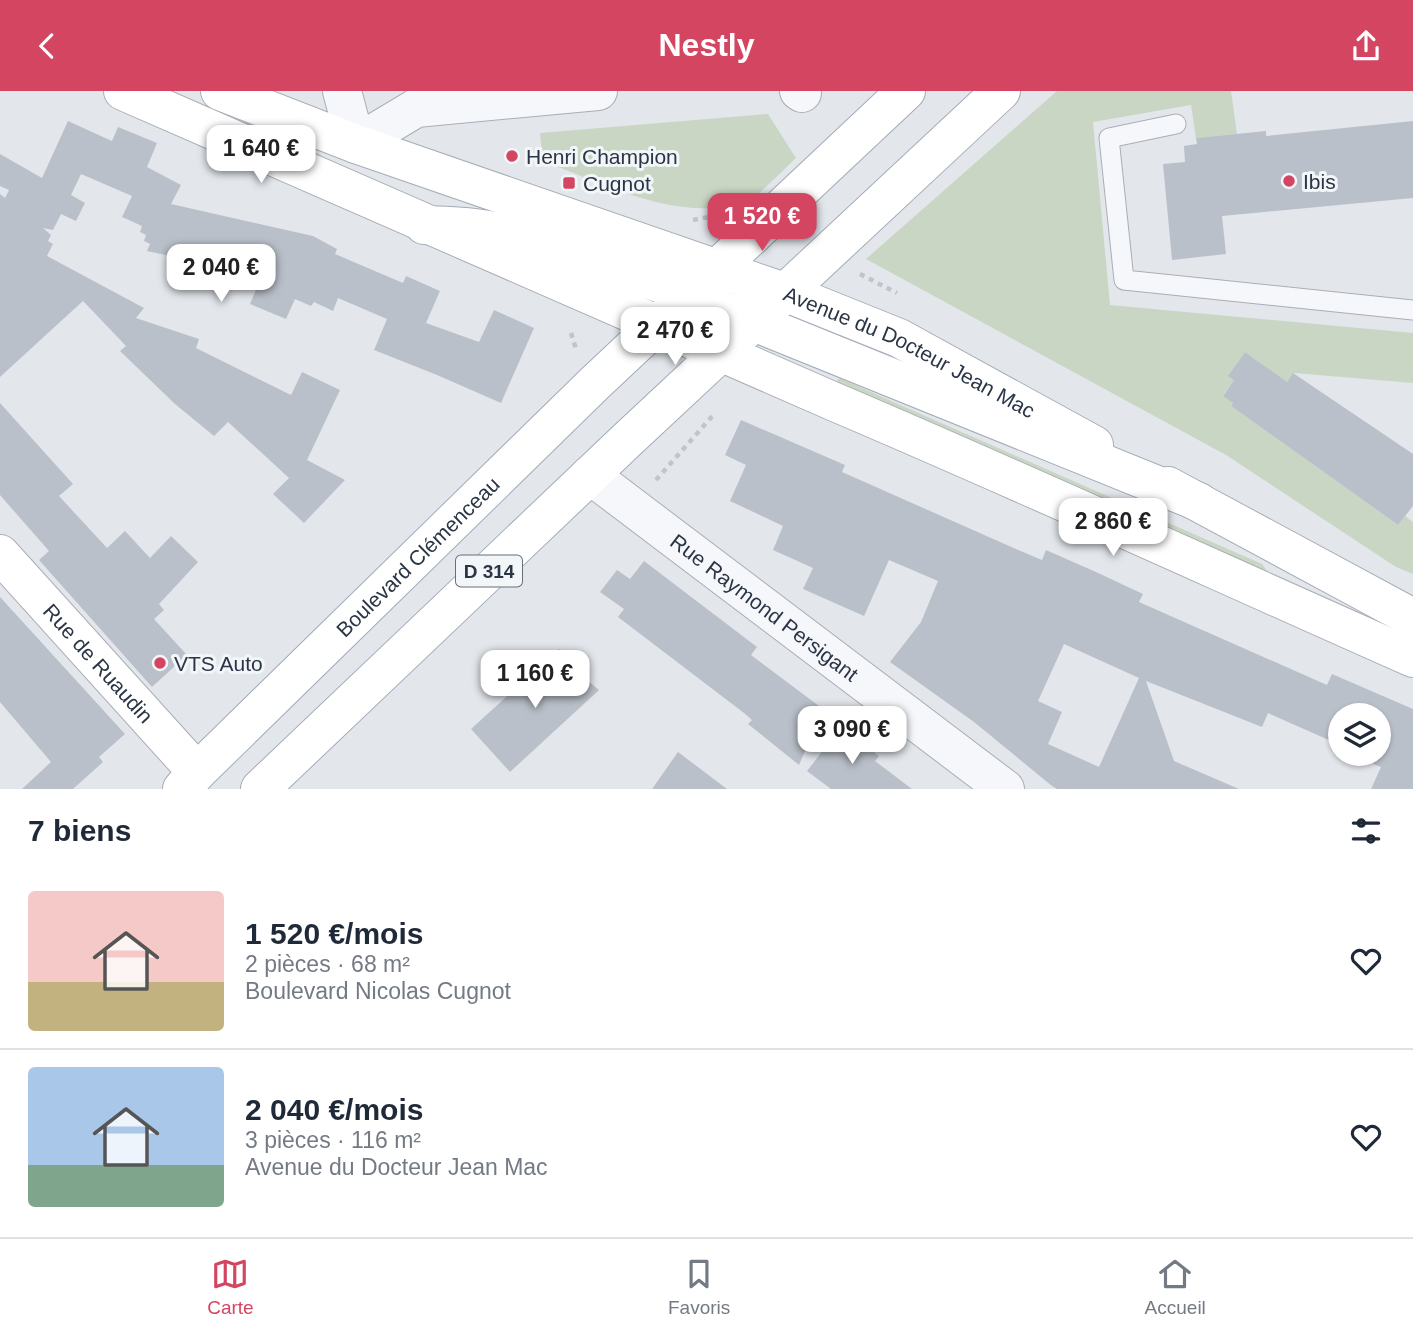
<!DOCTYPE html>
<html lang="fr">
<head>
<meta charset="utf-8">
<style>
  :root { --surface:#fff; --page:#f2f2f3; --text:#1f2937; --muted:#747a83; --line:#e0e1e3; --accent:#d44562 }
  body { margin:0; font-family:Arial,sans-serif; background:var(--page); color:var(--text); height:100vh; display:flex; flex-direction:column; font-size:26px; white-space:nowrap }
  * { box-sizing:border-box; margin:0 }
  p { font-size:23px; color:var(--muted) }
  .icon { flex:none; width:38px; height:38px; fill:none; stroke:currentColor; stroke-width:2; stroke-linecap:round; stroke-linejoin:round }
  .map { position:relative; height:698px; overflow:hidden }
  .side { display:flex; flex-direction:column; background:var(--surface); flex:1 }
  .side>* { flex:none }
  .buttons { position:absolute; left:1328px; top:612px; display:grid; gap:14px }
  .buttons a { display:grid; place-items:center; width:63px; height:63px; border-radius:50%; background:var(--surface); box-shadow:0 2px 5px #0004; font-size:35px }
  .price { position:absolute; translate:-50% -60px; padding:0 16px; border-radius:14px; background:#fff; color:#222; font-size:23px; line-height:46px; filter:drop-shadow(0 2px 4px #0008) }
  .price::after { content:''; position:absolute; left:50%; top:42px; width:21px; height:16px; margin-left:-10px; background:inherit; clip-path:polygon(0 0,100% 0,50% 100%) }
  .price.current { background:var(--accent); color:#fff }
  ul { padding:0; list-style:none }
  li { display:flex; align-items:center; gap:21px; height:175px; padding:0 28px }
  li+li { border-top:2px solid var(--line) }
  li span { display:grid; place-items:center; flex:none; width:196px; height:140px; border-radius:7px; color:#555 }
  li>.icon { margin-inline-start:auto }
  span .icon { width:84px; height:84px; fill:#fffc; stroke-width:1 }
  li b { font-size:30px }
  h2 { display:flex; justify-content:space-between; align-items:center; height:84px; padding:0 28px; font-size:30px }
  header { display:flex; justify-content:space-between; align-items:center; height:91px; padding:0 28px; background:var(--accent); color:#fff; font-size:32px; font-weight:800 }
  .menu { display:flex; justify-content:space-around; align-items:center; height:98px; border-top:2px solid var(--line); background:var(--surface); font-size:19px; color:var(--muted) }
  .menu a { display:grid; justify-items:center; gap:4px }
  .menu .current { color:var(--accent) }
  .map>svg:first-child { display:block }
  .green { fill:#c9d6c4 }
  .building { fill:#bac0ca; fill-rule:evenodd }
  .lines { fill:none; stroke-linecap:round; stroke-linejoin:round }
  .lane-casing { stroke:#a8aeb7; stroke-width:21 }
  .street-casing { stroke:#a8aeb7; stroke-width:40 }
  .secondary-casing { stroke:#a8aeb7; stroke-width:40 }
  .primary-casing { stroke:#a2acb8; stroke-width:40 }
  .path { stroke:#c1c5cb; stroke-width:4.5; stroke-dasharray:5 5; stroke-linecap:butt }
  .lane { stroke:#f6f7fa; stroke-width:19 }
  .street { stroke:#f6f7fa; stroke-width:38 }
  .secondary { stroke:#fff; stroke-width:38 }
  .primary { stroke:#fff; stroke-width:38 }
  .poi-dot { fill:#d44562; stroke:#f3f6f9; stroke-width:2.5 }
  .labels { text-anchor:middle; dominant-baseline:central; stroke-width:6; stroke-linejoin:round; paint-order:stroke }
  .shield { fill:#f3f6f9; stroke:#666f7b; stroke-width:2 }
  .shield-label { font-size:19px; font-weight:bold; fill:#2a3545 }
  .poi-label { font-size:21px; fill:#2a3545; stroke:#f3f6f9; text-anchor:start }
  .street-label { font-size:21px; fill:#2a3545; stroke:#f3f6f9 }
</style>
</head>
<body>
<header><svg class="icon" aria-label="back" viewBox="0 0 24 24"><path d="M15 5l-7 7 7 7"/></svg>Nestly<svg class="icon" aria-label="share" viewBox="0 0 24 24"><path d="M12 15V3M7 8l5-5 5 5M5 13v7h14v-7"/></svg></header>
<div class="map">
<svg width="1413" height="698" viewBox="0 0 1413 698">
  <rect width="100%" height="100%" fill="#e3e7ec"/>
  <g class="green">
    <polygon points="1057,0 1231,0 1237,43 1196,47 1191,14 1093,31 1110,214 1413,242 1413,292 1294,282 1284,294 1262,273 1245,261 1229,284 1234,289 1223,304 1233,312 1231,315 1398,434 1405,425 1413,431 1413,483 1396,476 1226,364 866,168"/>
    <path d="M768 23 796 67C785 77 758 106 747 110 681 134 605 93 543 70L540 42Z"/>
    <polygon points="839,287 1262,473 1267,480 1256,483 832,297"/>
  </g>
  <g class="building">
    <polygon points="68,30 112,50 118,36 157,52 147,76 181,94 171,113 313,145 337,158 335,163 403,192 406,185 440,200 426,232 479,251 494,219 534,237 501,312 437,284 374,259 387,228 338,207 333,220 314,211 311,215 295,208 286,228 250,213 257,196 246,193 249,182 147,160 150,153 144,150 146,144 140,141 142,135 122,126 132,105 81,83 71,104 85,112 76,130 61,123 53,139 43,137 51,144 48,150 53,153 47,165 144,217 136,227 199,248 196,257 291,304 302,281 340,299 307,369 345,389 304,432 273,403 289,387 228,331 214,345 175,313 120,260 126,255 83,210 0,286 0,103 5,107 9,99 0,95 0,63 42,87"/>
    <polygon points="1413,30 1413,107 1222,125 1226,163 1172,169 1163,73 1185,71 1184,55 1197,53 1196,47 1266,40 1266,45"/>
    <polygon points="1245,261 1287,291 1293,282 1413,363 1413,415 1398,434 1231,315 1233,312 1223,305 1234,289 1228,285"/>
    <polygon points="0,312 73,393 59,405 107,457 125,440 150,467 171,445 198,471 159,513 164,519 154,528 187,564 152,596 39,469 49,460 0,404"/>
    <path d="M741 329 845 374 842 381 1016 458 1042 469 1046 459 1096 481 1143 503 1139 511 1327 594 1332 583 1413 618V698H1371L1381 676 1373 673 1375 669 1362 663H1379V625H1340V654L1268 622 1262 636 1146 590 1174 670 1239 698H1057L1052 695 974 631 890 571 921 531 938 490 889 469 864 525 803 498 813 477 773 459 783 435 730 410 746 374 725 364ZM1064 553 1139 587 1099 676 1048 653 1062 621 1038 610Z"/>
    <polygon points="644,470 757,556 751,564 823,618 799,674 748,633 752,629 744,622 618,526 624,518 600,501 617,479 630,488"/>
    <polygon points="0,506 125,643 99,666 103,671 73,698 22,698 51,671 0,611"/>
    <polygon points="559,558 584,578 580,583 599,599 510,681 471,638"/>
    <polygon points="841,636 879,665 875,670 912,698 831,698 807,680"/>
    <polygon points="678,661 727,698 652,698"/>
  </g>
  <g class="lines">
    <defs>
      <polyline id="lane" points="1176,33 1109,47 1124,189 1413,219"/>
      <g id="street">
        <polyline points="342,0 356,53 416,17 598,0"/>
        <polyline points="799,0 802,2"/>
        <path id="s1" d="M590 384 1005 698"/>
      </g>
      <g id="secondary">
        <path d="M123 0C360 106 598 210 837 312 1030 394 1221 482 1413 567"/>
        <path id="s2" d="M220 0 356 53 787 202 899 247 1094 354"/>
        <polyline points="1168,395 1413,527"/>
        <path id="s3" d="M0 463 197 681"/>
      </g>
      <g id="primary">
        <path d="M424 134C445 135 467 135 488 139 565 153 635 190 711 206"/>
        <path d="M665 228C689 214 709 216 734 223L1199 411"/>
        <path id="s4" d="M182 698 197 681 595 292 906 0"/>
        <polyline points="260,698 627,349 1001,0"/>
      </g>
    </defs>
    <use href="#lane" class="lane-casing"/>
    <use href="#street" class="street-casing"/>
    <use href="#secondary" class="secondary-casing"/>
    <use href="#primary" class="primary-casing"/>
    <g class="path">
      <polyline points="693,129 719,124"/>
      <polyline points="860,183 897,202"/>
      <polyline points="571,242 576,258"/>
      <polyline points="656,389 715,322"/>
    </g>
    <use href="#lane" class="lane"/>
    <use href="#street" class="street"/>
    <use href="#secondary" class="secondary"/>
    <use href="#primary" class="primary"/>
  </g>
  <g class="poi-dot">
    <circle cx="512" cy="65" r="7"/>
    <circle cx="1289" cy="90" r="7"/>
    <rect x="562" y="85" width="14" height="14" rx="3.5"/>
    <circle cx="160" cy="572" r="7"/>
  </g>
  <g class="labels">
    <rect class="shield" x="456" y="464.5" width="66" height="31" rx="5"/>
    <g class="shield-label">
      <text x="489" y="480">D 314</text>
    </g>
    <g class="poi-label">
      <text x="526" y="65">Henri Champion</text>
      <text x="1303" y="90">Ibis</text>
      <text x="583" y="92">Cugnot</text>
      <text x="174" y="572">VTS Auto</text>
    </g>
    <g class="street-label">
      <text stroke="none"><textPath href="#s2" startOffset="738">Avenue du Docteur Jean Mac</textPath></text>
      <text stroke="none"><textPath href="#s4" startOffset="331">Boulevard Clémenceau</textPath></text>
      <text stroke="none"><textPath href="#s1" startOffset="219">Rue Raymond Persigant</textPath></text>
      <text stroke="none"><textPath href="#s3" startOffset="147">Rue de Ruaudin</textPath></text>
    </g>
  </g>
</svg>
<div class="buttons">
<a><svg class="icon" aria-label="layers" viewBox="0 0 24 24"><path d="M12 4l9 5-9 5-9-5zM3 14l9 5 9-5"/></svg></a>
</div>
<b class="price" style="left:261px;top:94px">1 640 €</b>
<b class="price current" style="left:762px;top:162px">1 520 €</b>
<b class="price" style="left:221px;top:213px">2 040 €</b>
<b class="price" style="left:675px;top:276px">2 470 €</b>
<b class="price" style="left:1113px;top:467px">2 860 €</b>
<b class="price" style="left:535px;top:619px">1 160 €</b>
<b class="price" style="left:852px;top:675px">3 090 €</b>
</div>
<section class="side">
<h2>7 biens<svg class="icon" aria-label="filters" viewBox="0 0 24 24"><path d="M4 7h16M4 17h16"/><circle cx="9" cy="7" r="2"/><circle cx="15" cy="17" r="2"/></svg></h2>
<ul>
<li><span style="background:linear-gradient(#f6c9c9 65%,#c2b280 0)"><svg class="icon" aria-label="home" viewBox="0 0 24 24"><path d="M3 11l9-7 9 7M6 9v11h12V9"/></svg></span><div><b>1 520 €/mois</b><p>2 pièces · 68 m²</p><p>Boulevard Nicolas Cugnot</p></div><svg class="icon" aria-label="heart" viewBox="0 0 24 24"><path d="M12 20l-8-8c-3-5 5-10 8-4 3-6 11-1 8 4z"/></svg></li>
<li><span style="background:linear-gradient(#a9c7e8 70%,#7fa58c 0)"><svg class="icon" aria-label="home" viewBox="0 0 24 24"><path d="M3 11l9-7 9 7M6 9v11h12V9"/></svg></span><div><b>2 040 €/mois</b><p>3 pièces · 116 m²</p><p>Avenue du Docteur Jean Mac</p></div><svg class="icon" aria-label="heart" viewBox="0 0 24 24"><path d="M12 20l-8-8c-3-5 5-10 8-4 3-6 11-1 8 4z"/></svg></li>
</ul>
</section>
<nav class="menu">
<a class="current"><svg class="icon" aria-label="map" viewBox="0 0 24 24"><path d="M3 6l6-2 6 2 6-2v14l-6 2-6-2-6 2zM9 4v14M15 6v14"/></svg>Carte</a>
<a><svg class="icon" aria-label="saved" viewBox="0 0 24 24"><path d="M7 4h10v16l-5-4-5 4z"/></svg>Favoris</a>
<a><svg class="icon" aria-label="home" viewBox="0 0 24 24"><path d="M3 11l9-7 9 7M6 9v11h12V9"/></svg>Accueil</a>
</nav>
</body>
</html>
